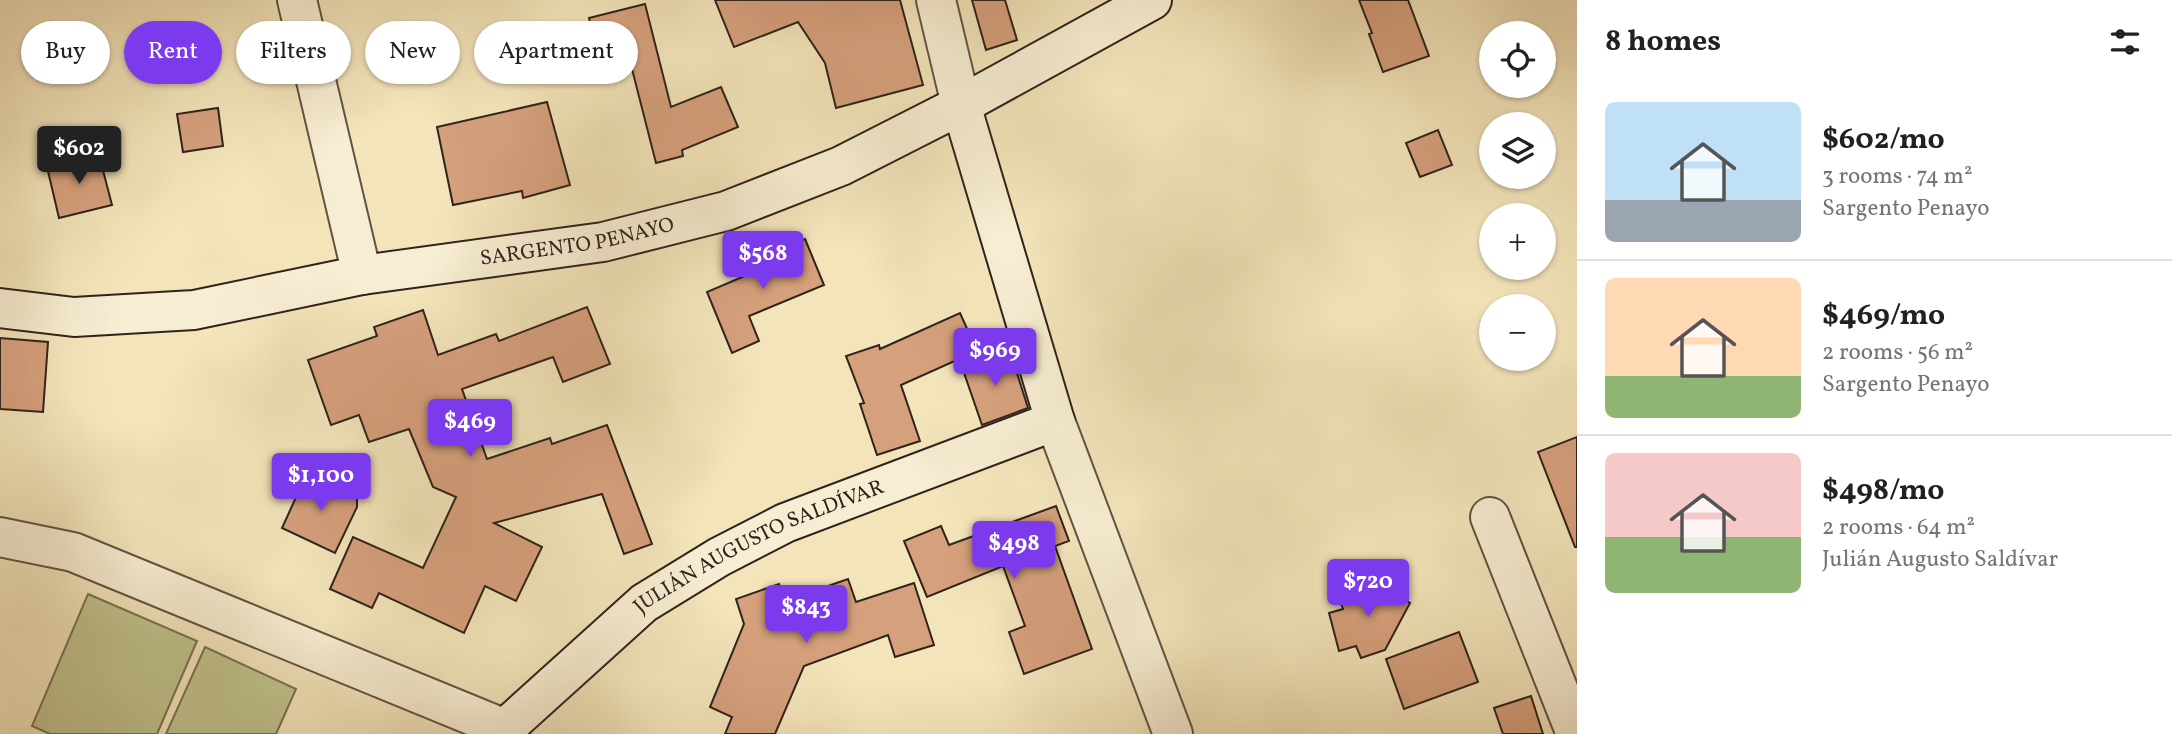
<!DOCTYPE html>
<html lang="en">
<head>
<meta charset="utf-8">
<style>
  :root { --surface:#fff; --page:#f2f2f2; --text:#202124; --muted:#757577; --line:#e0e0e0; --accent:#7c3aed }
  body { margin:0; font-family:Vollkorn,serif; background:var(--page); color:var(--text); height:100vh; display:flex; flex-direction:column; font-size:26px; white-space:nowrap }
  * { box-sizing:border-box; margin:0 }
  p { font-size:23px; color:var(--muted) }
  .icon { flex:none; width:38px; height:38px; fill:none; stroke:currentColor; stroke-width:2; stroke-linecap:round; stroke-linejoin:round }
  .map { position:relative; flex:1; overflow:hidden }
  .sheet { display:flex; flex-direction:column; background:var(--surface); width:595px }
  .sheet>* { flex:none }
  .guide { position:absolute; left:21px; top:21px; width:665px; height:63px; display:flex; gap:14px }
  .tools { position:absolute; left:1479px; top:21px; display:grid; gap:14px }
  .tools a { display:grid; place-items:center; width:77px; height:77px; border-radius:50%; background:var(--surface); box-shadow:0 2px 5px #0004; font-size:35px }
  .price { position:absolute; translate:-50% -60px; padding:0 16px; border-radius:7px; background:var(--accent); color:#fff; font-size:23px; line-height:46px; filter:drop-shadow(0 2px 4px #0008) }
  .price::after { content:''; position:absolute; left:50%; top:42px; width:21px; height:16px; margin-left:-10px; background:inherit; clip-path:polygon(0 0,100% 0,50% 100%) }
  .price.on { background:#222; color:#fff }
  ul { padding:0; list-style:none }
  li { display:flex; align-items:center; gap:21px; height:175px; padding:0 28px }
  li+li { border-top:2px solid var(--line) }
  li span { display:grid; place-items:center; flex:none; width:196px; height:140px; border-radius:10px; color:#555 }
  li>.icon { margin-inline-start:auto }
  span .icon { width:84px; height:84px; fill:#fffc; stroke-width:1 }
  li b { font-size:30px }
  h2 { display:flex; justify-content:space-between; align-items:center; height:84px; padding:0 28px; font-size:30px }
  .tag { padding:0 24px; border-radius:32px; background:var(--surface); box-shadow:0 2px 5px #0004; font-size:24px; line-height:63px }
  .tag.on { background:var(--accent); color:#fff }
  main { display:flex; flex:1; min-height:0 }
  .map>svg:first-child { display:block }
  .green { fill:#c0c28c; stroke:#787254; stroke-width:2 }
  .building { fill:#d5a07c; stroke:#30221c; stroke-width:2 }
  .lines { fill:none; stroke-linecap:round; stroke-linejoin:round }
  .street-casing { stroke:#615244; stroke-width:42 }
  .secondary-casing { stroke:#30221c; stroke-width:42 }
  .street { stroke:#f7edd2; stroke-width:38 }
  .secondary { stroke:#f7edd2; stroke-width:38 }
  .labels { text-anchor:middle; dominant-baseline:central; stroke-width:5; stroke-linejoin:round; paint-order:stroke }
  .street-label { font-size:21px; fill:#30221c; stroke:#f7edd2 }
</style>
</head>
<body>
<main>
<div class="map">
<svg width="1577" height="734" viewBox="0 0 1577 734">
  <rect width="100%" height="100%" fill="#f3e4ba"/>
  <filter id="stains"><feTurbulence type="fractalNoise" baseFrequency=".00286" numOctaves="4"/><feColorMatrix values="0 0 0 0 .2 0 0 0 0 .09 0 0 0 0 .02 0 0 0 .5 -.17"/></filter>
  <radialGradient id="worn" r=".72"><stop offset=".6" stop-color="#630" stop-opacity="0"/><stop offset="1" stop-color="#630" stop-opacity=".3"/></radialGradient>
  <g class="green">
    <polygon points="88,594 197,641 157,734 50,734 32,726"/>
    <polygon points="205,647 296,689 276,734 166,734"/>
  </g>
  <g class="building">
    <polygon points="715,0 900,0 923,85 836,108 825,63 798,22 734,47"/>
    <polygon points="972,0 1005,0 1017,40 986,50"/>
    <polygon points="1359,0 1408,0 1429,56 1383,72 1369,34 1372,33"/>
    <polygon points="645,4 671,107 721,87 738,127 682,150 683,156 656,163 632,69 603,77 589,18"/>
    <polygon points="547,102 570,185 523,198 522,191 453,205 437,127"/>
    <polygon points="218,108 223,146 183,152 177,114"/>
    <polygon points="1438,130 1452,165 1420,177 1406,143"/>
    <polygon points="99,155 112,205 59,218 47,167"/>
    <polygon points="805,239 824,285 749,316 759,341 732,353 707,292 747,275 743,265"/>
    <polygon points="587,307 610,364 563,382 553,357 462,389 487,459 550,438 552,444 607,425 652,544 624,554 602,494 494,523 542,547 516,601 485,586 464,633 379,593 372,608 330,589 353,537 423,568 456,497 433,487 409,429 369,442 359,415 331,425 308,360 377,336 374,327 423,310 438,355 496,334 499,341"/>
    <polygon points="960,313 977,351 901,385 920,441 877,455 860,404 864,403 846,356 879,345 880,349"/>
    <polygon points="0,338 48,342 43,412 0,409"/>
    <polygon points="1010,351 1028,408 982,425 962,367"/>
    <polygon points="1577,437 1577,547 1575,547 1538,452"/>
    <polygon points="307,473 357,496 357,507 335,553 282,528"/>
    <polygon points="1056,506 1069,541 1055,546 1092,649 1024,674 1009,632 1025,626 1003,566 927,597 904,541 941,526 949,545"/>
    <polygon points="848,579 856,602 914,583 934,645 895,657 888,635 804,666 775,734 725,734 732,717 710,707 744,624 736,599 779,584 785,601"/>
    <polygon points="1374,583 1410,603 1385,650 1361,658 1356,646 1339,651 1329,613 1343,609 1338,595"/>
    <polygon points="1459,632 1478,682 1404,709 1386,659"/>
    <polygon points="1531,696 1543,734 1503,734 1494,708"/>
  </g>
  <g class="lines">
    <defs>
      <g id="street">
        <polyline points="297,0 362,275"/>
        <polyline points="936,0 961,105"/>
        <polyline points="1055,421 1173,734"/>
        <polyline points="1490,517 1576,734"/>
        <polyline points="0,537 73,552 505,729"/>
      </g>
      <g id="secondary">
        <path id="s1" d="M0 308 74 317 194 310 362 275 603 242 726 211 841 166 961 105 1152 0"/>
        <path id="s2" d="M499 734 644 603 719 557 785 523 1055 421 961 105"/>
      </g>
    </defs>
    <use href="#street" class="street-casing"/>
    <use href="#secondary" class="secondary-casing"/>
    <use href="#street" class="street"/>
    <use href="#secondary" class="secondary"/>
  </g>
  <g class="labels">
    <g class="street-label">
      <text stroke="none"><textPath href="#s1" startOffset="584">SARGENTO PENAYO</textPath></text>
      <text stroke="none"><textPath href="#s2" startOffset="324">JULIÁN AUGUSTO SALDÍVAR</textPath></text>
    </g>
  </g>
  <rect width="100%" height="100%" filter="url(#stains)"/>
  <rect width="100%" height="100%" fill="url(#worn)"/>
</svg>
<div class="tools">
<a><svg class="icon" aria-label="locate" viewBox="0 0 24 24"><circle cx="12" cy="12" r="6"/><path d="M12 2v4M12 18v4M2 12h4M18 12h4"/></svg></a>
<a><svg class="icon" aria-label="layers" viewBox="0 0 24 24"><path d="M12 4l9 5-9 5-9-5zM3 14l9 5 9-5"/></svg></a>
<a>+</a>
<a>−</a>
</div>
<b class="price on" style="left:79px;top:186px">$602</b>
<b class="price" style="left:763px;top:291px">$568</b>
<b class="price" style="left:995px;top:388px">$969</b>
<b class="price" style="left:470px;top:459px">$469</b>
<b class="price" style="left:321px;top:513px">$1,100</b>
<b class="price" style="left:1014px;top:581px">$498</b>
<b class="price" style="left:1368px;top:619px">$720</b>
<b class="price" style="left:806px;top:645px">$843</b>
<div class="guide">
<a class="tag">Buy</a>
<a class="tag on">Rent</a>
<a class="tag">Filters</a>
<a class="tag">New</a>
<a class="tag">Apartment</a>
</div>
</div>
<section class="sheet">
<h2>8 homes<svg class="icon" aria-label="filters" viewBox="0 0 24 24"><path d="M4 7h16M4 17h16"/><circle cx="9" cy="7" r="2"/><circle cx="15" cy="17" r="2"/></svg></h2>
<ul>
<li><span style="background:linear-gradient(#bfe0f5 70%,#9aa5b1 0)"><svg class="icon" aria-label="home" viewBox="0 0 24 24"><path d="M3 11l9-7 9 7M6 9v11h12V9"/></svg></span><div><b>$602/mo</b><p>3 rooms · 74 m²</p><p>Sargento Penayo</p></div></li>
<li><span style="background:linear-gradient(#ffd9b3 70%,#8fb573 0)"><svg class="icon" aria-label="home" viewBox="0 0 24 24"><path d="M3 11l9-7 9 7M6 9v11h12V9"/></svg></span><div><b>$469/mo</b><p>2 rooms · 56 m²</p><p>Sargento Penayo</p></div></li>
<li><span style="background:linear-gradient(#f6c9c9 60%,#8fb573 0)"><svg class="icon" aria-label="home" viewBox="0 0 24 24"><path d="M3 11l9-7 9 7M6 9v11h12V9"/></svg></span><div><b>$498/mo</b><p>2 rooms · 64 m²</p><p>Julián Augusto Saldívar</p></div></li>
</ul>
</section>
</main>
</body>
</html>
